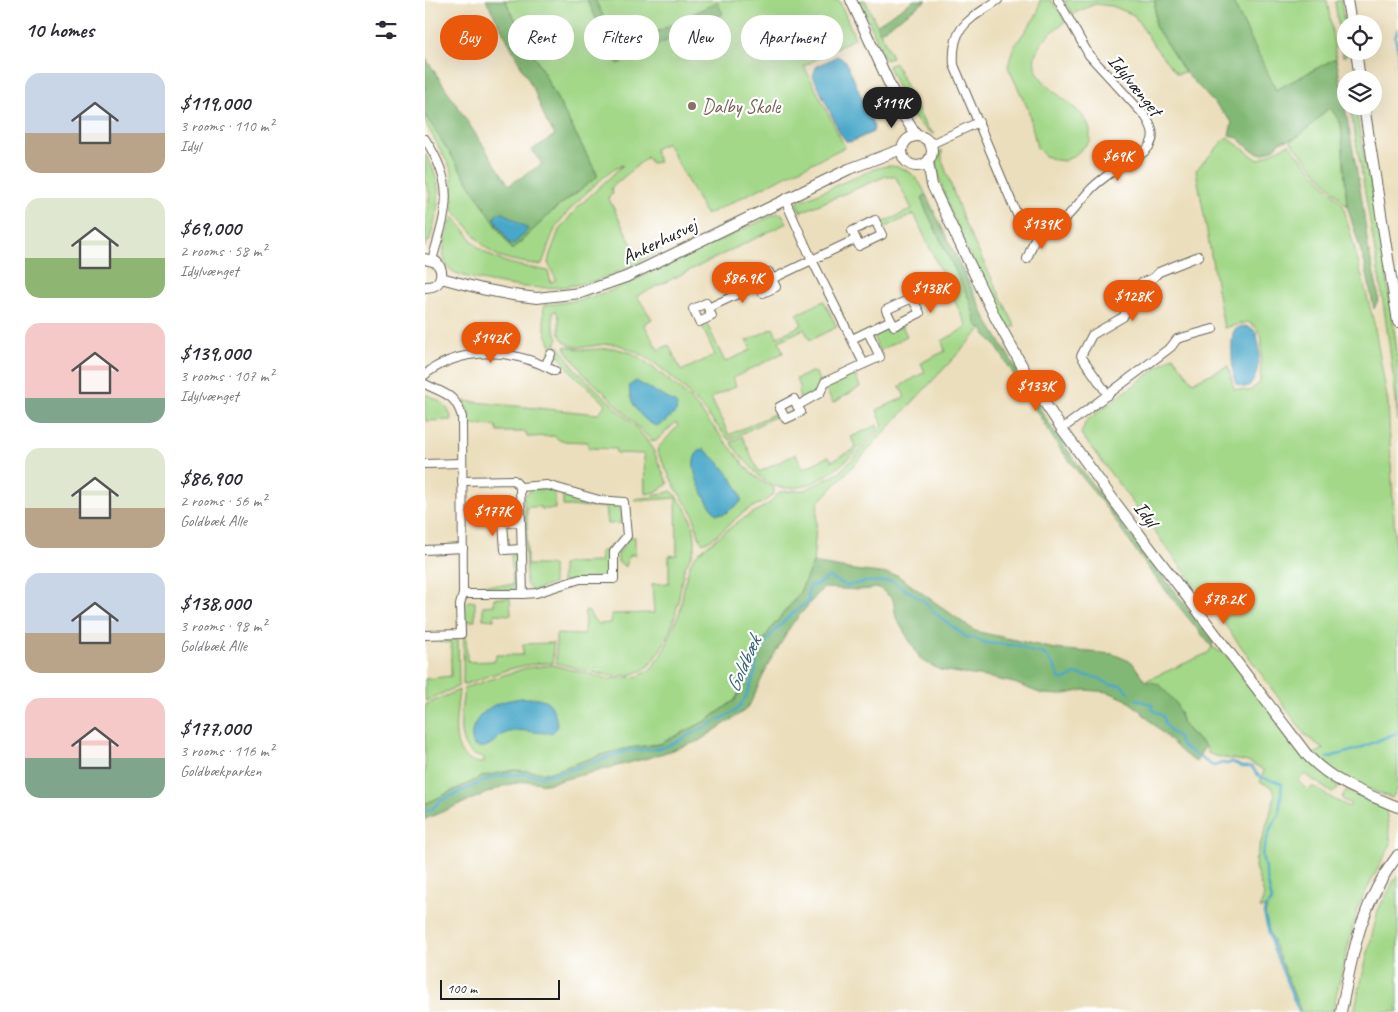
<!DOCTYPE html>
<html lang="en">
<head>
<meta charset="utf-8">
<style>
  :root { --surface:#fff; --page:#f2f2f3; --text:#2b2b33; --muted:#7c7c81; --accent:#ea580c }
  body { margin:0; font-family:Caveat,sans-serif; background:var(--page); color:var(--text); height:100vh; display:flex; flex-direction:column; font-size:19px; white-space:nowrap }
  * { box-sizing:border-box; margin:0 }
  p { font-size:16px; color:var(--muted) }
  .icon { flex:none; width:28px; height:28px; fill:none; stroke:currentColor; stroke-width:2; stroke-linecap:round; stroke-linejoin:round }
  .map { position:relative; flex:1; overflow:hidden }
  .side { display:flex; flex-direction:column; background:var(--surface); width:425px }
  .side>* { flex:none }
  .guide { position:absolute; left:15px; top:15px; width:475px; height:45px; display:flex; gap:10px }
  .tools { position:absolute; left:912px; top:15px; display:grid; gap:10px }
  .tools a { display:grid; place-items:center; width:45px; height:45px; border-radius:50%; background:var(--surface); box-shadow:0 5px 20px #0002; font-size:25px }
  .scale { position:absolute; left:15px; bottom:12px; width:120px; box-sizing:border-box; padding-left:5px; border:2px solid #1c1c1c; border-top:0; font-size:14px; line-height:18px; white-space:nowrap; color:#1c1c1c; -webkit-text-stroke:4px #fff; paint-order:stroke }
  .price { position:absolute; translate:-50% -42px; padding:0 11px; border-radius:18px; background:var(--accent); color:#fff; font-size:16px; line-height:32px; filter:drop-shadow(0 1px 2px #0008) }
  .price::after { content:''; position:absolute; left:50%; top:30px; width:15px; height:11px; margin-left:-8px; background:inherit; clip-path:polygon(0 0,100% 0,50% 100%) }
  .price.selected { background:#222; color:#fff }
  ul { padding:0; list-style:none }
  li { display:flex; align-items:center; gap:15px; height:125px; padding:0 25px }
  li span { display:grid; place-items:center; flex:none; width:140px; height:100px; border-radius:15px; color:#555 }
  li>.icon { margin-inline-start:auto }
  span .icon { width:60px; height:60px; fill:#fffc; stroke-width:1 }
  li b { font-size:21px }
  h2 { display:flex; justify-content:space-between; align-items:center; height:60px; padding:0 25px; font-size:21px }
  .tag { padding:0 18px; border-radius:22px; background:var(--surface); box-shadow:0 5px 20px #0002; font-size:18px; line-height:45px }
  .tag.selected { background:var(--accent); color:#fff }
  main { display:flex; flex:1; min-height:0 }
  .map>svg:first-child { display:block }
  .green { fill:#a3d888; stroke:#607a52 }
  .forest { fill:#82b874; stroke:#4f6a48 }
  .water { fill:#4aa7c9; stroke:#336272 }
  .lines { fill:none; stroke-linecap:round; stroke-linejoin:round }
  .stream { stroke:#4aa7c9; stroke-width:2.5 }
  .minor-casing { stroke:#646054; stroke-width:10 }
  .tertiary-casing { stroke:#646054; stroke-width:12 }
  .minor { stroke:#fff; stroke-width:8 }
  .tertiary { stroke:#fff; stroke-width:10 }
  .education-dot { fill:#8d6e63; stroke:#fff; stroke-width:2 }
  .labels { text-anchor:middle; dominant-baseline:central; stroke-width:4.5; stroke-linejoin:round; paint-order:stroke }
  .street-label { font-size:20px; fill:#1c1c1c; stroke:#fff }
  .education-label { font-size:20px; fill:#785e54; stroke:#fff; text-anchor:start }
  .water-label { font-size:21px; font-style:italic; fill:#336272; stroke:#fff }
</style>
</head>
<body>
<main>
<section class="side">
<h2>10 homes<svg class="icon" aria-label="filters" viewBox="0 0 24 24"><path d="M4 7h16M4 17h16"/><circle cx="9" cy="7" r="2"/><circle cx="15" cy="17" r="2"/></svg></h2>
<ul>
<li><span style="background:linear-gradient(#c9d6e8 60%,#b9a48a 0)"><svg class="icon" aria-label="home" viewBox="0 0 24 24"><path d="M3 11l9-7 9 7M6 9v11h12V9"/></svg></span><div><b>$119,000</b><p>3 rooms · 110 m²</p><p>Idyl</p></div></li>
<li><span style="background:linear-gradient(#dfe7d0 60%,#8fb573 0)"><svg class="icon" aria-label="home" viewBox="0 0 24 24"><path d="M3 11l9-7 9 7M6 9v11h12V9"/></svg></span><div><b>$69,000</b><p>2 rooms · 58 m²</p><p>Idylvænget</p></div></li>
<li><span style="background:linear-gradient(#f6c9c9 75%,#7fa58c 0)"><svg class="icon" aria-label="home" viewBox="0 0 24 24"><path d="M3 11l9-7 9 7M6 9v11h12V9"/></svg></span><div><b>$139,000</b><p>3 rooms · 107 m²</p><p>Idylvænget</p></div></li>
<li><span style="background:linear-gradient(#dfe7d0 60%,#b9a48a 0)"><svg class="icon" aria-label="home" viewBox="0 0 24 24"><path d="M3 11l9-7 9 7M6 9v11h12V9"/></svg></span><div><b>$86,900</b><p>2 rooms · 56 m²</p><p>Goldbæk Alle</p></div></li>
<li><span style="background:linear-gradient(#c9d6e8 60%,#b9a48a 0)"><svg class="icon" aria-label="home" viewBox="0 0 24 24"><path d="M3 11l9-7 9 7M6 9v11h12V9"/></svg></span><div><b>$138,000</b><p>3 rooms · 98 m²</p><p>Goldbæk Alle</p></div></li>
<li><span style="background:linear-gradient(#f6c9c9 60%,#7fa58c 0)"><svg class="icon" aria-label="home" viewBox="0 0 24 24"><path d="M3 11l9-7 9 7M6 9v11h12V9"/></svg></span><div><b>$177,000</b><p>3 rooms · 116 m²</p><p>Goldbækparken</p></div></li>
</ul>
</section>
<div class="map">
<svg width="973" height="1012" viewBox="0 0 973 1012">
  <rect width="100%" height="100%" fill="#fff"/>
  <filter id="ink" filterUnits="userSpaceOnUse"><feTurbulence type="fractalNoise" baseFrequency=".02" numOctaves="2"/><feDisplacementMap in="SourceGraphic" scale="10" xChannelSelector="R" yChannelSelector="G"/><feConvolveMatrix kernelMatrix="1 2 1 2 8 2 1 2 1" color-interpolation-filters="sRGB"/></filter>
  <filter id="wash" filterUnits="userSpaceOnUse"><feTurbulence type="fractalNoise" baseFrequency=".0096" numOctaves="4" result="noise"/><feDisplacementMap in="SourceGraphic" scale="20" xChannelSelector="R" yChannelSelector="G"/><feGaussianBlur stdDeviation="1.12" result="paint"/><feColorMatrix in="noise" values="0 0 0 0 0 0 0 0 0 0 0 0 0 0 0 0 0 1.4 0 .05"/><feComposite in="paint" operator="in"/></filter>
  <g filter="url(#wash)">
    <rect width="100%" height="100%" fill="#ebdebc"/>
    <g class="green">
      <path d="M80 0H414L430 38 379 66 420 147 281 215 242 143 229 149 234 162 226 163 222 157 186 188 188 194 183 197 211 253 216 249 220 256 238 246V250C218 260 197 271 176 279 135 292 92 289 52 279 41 277 23 273 20 262 15 249 24 230 27 217 37 223 42 235 50 244 70 264 97 266 123 271L126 283 131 279 123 263 125 254 134 230 153 207 198 165C184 168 140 212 131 227 125 238 122 252 117 264L114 265C99 262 82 261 68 253 57 246 47 232 39 222 36 218 31 215 28 210L27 171 0 122V114L87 250 129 210 173 176Z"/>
      <polygon points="435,0 440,0 467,57 460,60"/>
      <path d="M615 0H626L641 21C632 28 622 35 616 44 588 82 659 100 665 130 665 133 665 138 665 141L649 156 639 161 630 160 620 156 612 148 603 109 583 67 588 48 613 13Z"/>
      <polygon points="639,0 730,0 730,26 760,72 752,74 732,50 709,15 687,6 670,4 647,14"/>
      <polygon points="807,0 902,0 911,58 851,90"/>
      <polygon points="916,0 923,54 918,57 910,2"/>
      <path d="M470 63 500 125 509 134C484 123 474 90 463 66Z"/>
      <path d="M925 106H930L940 162 948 191 962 278 973 359V421C963 315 943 211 925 106Z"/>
      <polygon points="905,107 916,124 922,206 865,141 874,136"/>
      <polygon points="802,137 833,160 864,144 918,205 949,323 963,403 973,600 973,788 967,798 916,778 887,755 899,749 881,736 821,653 656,434 661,421 748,356 768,382 803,366 809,389 824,391 835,383 837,338 831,327 823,322 799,328 771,170"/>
      <polygon points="517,150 517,160 540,224 590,326 582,330 556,282 523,205 513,173 512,161 515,151"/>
      <path d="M0 154C20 184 14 209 4 242L2 241 0 247V217L5 194 0 182Z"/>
      <path d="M461 166C483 165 494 178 502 197L499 195 497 199 500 208 545 301 551 323 557 328 393 503 388 563 374 594 345 630 326 660 320 682 310 700 281 721 235 744 204 748 179 754 123 773 89 770 59 776 0 804V705L34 690C32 715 20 764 59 763V758C26 753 37 712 39 688L101 668 127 665 184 679 215 676 227 668 240 648 255 611 260 581 266 562 273 553 314 521 345 503 354 492 380 490 414 473 458 426 452 410 480 397 475 386 500 372 496 363 520 351 517 341 542 327 489 214 459 228 457 223 487 209 470 176H461L376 212 372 205 373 202 449 169Z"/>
      <path d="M353 213 357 214 362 223 212 296 227 319 219 324 233 350 244 345 256 371 290 355 277 326 282 324 300 362 326 350 322 341 348 328 352 337 377 325 372 314 399 301 412 327 385 340 379 329 354 341 358 353 308 378 311 386 286 398 304 435 351 413 353 415 304 440C275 406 238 358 194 345 176 340 154 355 138 340 131 332 137 318 131 311L128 312V324L133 339 126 353 125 351 127 347C119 333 118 321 119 305 144 303 167 297 191 289Z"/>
      <polygon points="464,324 466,324 468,330 477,326 482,336 454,351 448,335 449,331"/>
      <polygon points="134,346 150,369 209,425 220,438 228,450 243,484 231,492 220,494 219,454 191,453 191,449 164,448 163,442 136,441 129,436 102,437 101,432 73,432 71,426 44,425 43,412 39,401 173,414 181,404 148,374 133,354 127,361"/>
      <path d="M141 346 159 350 189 348 207 353 221 362 256 390 273 408 326 473 338 482 349 488V493C342 502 331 505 322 510 307 519 295 537 278 543L275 539 268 514 250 487 232 451 233 448 253 426 252 423 249 424 231 441 226 440 185 398 158 373 140 348Z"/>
      <polygon points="386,372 391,373 395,383 391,393 375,399 373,391 376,389 371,379"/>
      <polygon points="429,372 435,387 408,403 401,390 404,384"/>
      <path d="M0 394C14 400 23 404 27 420L0 421Z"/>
      <path d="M452 425 453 428C429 454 392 496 353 487 341 484 333 475 325 466 319 459 310 451 306 442L317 436 334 472 371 454 378 469 404 456 407 461 431 448 426 437Z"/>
      <polygon points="107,489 122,489 130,492 130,509 116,509 116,507 102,507 102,565 128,565 128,584 107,591 101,584 99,497"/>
      <path d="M247 491C261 507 270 521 270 542 271 552 262 560 259 570 255 583 255 598 251 611 248 626 241 641 233 653 229 658 226 665 221 668 196 685 158 669 131 663V634L159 635 160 611 164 612 168 619 174 624 186 623 187 614 229 613 227 584 244 583V556L252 555 251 498 210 501V499L226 497Z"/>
      <polygon points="138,494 172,503 190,504 197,511 197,523 183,524 181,507 138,506"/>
      <polygon points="205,537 210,537 210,555 204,555 201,567 193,562 193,554"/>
      <polygon points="187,549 186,571 182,576 137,582 137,565 143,563 175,562 175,552"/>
      <polygon points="91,554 93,557 94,584 87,590 46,591 47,585 88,585 86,555"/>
      <polygon points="69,598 85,598 86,615 69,614 69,620 58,619 58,606 69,605"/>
      <path d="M43 601 50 602V621H41L42 662 70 661 71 655H98V644L128 643V663C97 662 67 675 38 685L39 605Z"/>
      <polygon points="15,639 33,639 34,686 0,701 0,679 26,676 26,643 15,642"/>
      <path d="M787 647 801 655 913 787V789L907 793 880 774 873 781 883 791 887 787H889L910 800 924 807 926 804 918 800 917 797 921 790 946 801 961 810 966 844 933 906 907 1012H876L845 934 840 915 842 908H835L839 895 830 867 831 858 846 811 850 793 845 786 835 782 839 771C822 756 802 762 783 753L780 746 763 731 757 721 755 712 720 681 783 653Z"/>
      <polygon points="973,874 973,1012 929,1012 953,910"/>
    </g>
    <g class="forest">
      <polygon points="61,0 80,0 173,176 129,210 87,250 0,115 0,57 84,185 117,164 107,150 130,135 121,121 109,90"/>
      <polygon points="162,0 170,0 196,50 292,2 298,14 193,64"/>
      <polygon points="489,0 502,0 455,32 451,25"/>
      <path d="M730 0H807L851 90 911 58 937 200 943 247 954 298 949 309 940 264 922 206 916 124 905 107C890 119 877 141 856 141L849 149 837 154 826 150 813 138 804 135 807 122 760 72 730 26Z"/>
      <polygon points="499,195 502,197 562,320 628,430 683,506 788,641 787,647 725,571 685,513 633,446 571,346 551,323 545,301 500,208 497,199"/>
      <polygon points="388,563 429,570 472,575 550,631 630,649 688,654 707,662 720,681 734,684 751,703 757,721 763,731 780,746 771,762 759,754 712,708 700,699 683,692 660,690 636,695 617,694 589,683 566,678 515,670 496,660 471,618 468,599 454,588 434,590 398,588 367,624 343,665 326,702 319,711 274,741 227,757 121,784 103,781 81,785 0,819 0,804 59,776 89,770 123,773 179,754 204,748 235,744 281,721 310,700 320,682 326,660 345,630 374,594"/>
    </g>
    <g class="water">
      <polygon points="412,56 421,61 449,127 448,132 426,142 421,141 415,133 388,76 391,67"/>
      <polygon points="73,213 79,213 103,229 89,244 85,244 69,218"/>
      <path d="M819 326C824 327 829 328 831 333 837 344 835 389 818 387 817 387 813 386 811 384 807 379 805 337 809 331 811 328 815 327 819 326Z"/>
      <path d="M211 381 249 402 252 405 251 412 237 424 232 426C218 423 201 400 205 385Z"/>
      <path d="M278 449C290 456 319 488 316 502L299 514H291C281 502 255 458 278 449Z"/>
      <path d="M96 698C117 698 125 696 131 718 133 725 132 729 127 733 113 734 97 728 84 732 70 736 66 752 49 746 40 727 59 707 77 702 83 700 90 699 96 698Z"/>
    </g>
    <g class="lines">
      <g class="stream">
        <polyline points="973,29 970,37 973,51 973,64"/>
        <path d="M711 699 727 705 728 710 739 717 740 724 747 733 752 736 757 746 788 766 798 763 802 764 807 762 817 767H827C829 769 830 772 832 774 838 781 850 779 857 784L854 815 846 827 837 855 847 901 840 908 839 913 847 945 874 1012"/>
        <polyline points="902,758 933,749 971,733"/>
        <path d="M0 812 6 810 15 801 65 778 79 775 100 774 113 776 131 774 202 751 230 749 243 746 311 711C320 701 326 686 330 673 331 668 331 663 332 658 339 637 367 613 384 601L383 593 385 586 391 585 404 577 421 586 440 582 466 581 498 600 510 613 541 637 549 638 561 643 596 646 607 652H614L619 654 629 665 634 678C641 683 644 677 650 674L673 678 684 684 696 685 705 693"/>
      </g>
    </g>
  </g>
  <g filter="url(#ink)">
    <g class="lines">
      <defs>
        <g id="minor">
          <path d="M573 0C544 20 526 26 529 65L593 217 598 225 612 233C637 230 651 205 667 188 674 181 683 175 691 169 701 162 719 156 725 145 731 135 726 125 720 116L664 55 633 0"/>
          <path d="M0 139C31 186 22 209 7 260"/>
          <polyline points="506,144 554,122"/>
          <polyline points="360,200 387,260 439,364 400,382 395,393 372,406 369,399 354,407 361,419 376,412 372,406"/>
          <polyline points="602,259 612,233"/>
          <polyline points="347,279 344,272 331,278 338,293 351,287 347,279 431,239 427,231 450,220 457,235 434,246 431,239"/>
          <polyline points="283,308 287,316 274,322 268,309 281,303 283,308 334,284"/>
          <polyline points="427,339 466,320 469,326 495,313 487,298 461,310 466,320"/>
          <polyline points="439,364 455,357 443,332"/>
          <polyline points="120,366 126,354"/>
          <path d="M0 375C7 368 14 365 23 361 60 347 96 353 130 371"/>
          <path d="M0 384C19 394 30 393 37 417L38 594"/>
          <polyline points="683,395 656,356 667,335 698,317 716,283 728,278 734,272 774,256"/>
          <polyline points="637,429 746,347 752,339 788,329"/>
          <polyline points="0,464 36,463"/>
          <polyline points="95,487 122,485 174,500 199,502 202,536 189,552 189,579 155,579 111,593 98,594"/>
          <polyline points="96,522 78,523 80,550 97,549"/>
          <polyline points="0,550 38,548"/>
          <polyline points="0,635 36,634 35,605 38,594 98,594 95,487 89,480 37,481"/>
        </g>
        <g id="tertiary">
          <polyline points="426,0 479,116 491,135"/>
          <polyline points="922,0 926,24"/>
          <polyline points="931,51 935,79"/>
          <polyline points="939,106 973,322"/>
          <circle cx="492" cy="151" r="15"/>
          <path d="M503 162 507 185 570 317 606 382 637 429 690 502 883 756C909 783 939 793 973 807"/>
          <path d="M0 259 11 262C21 272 16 288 0 287"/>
          <polyline points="16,278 57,289 88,295 112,298 155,293 201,277 424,169 477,149"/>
          <path d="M916 1012C928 953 935 904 973 855"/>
        </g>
      </defs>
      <use href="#minor" class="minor-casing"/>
      <use href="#tertiary" class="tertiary-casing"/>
      <use href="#minor" class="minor"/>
      <use href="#tertiary" class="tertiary"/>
    </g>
  </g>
  <circle class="education-dot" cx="267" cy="106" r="5"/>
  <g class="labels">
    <g class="street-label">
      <text transform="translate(710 85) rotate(51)">Idylvænget</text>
      <text transform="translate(234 241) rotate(-26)">Ankerhusvej</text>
      <text transform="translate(721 514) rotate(53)">Idyl</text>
    </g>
    <g class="education-label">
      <text x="277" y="106">Dalby Skole</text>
    </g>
    <g class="water-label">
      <text transform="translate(318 664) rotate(-66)">Goldbæk</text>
    </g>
  </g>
</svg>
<div class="tools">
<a><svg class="icon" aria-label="locate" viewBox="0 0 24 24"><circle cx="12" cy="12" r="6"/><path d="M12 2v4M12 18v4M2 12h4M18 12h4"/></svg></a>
<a><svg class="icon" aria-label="layers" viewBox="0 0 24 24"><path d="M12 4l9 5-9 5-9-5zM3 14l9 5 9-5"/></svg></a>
</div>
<div class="scale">100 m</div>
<b class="price selected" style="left:467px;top:129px">$119K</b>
<b class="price" style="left:693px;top:182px">$69K</b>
<b class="price" style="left:617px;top:250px">$139K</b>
<b class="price" style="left:318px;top:304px">$86.9K</b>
<b class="price" style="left:506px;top:314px">$138K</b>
<b class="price" style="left:708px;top:322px">$128K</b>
<b class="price" style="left:66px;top:364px">$142K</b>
<b class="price" style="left:611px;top:412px">$133K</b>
<b class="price" style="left:68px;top:537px">$177K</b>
<b class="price" style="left:799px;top:625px">$78.2K</b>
<div class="guide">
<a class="tag selected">Buy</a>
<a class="tag">Rent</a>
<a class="tag">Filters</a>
<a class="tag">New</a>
<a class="tag">Apartment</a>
</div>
</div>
</main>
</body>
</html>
